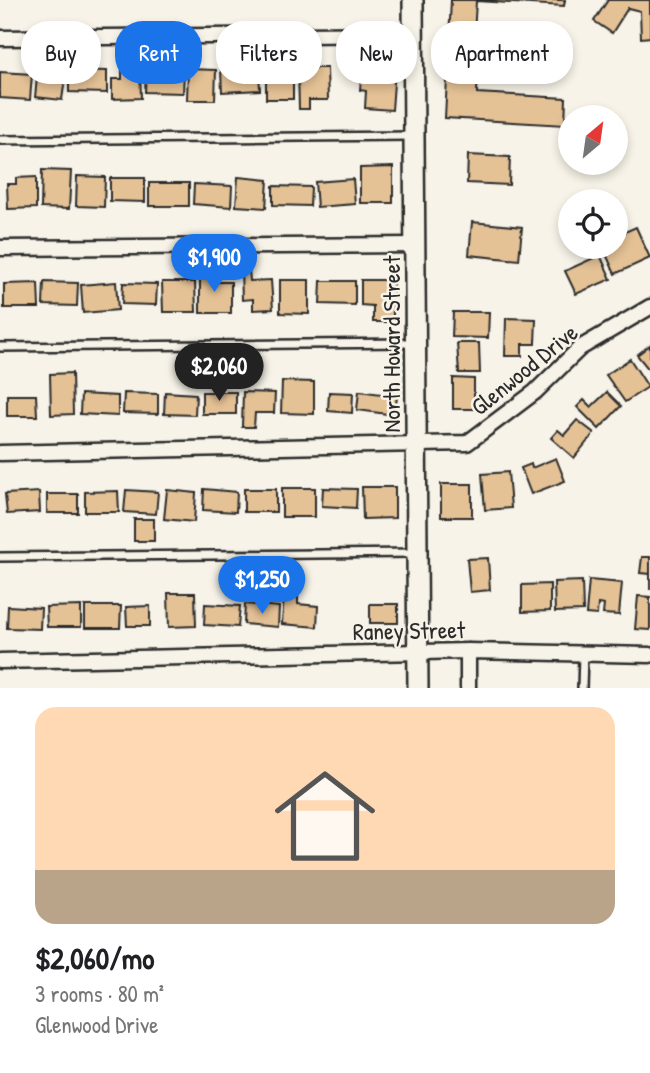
<!DOCTYPE html>
<html lang="en">
<head>
<meta charset="utf-8">
<style>
  :root { --surface:#fff; --page:#f2f2f2; --text:#202124; --muted:#757577; --accent:#1a73e8 }
  body { margin:0; font-family:"Patrick Hand",sans-serif; background:var(--page); color:var(--text); height:100vh; display:flex; flex-direction:column; font-size:26px; white-space:nowrap }
  * { box-sizing:border-box; margin:0 }
  p { font-size:23px; color:var(--muted) }
  .icon { flex:none; width:38px; height:38px; fill:none; stroke:currentColor; stroke-width:2; stroke-linecap:round; stroke-linejoin:round }
  .map { position:relative; height:688px; overflow:hidden }
  .drawer { display:flex; flex-direction:column; background:var(--surface); flex:1 }
  .drawer>* { flex:none }
  .hud { position:absolute; left:21px; top:21px; width:609px; height:63px; display:flex; gap:14px }
  .needle { width:46px; rotate:29deg }
  .buttons { position:absolute; left:558px; top:105px; display:grid; gap:14px }
  .buttons a { display:grid; place-items:center; width:70px; height:70px; border-radius:50%; background:var(--surface); box-shadow:0 4px 10px #0003; font-size:35px }
  .price { position:absolute; translate:-50% -60px; padding:0 16px; border-radius:24px; background:var(--accent); color:#fff; font-size:23px; line-height:46px; filter:drop-shadow(0 2px 4px #0008) }
  .price::after { content:''; position:absolute; left:50%; top:42px; width:21px; height:16px; margin-left:-10px; background:inherit; clip-path:polygon(0 0,100% 0,50% 100%) }
  .price.current { background:#222; color:#fff }
  ul { padding:0; list-style:none }
  li { display:grid; align-content:center; gap:14px; height:371px; padding:0 35px }
  li span { display:grid; place-items:center; height:217px; border-radius:21px; color:#555 }
  li>.icon { margin-inline-start:auto }
  span .icon { width:126px; height:126px; fill:#fffc; stroke-width:1 }
  li b { font-size:30px }
  .pill { padding:0 24px; border-radius:28px; background:var(--surface); box-shadow:0 4px 10px #0003; font-size:24px; line-height:63px }
  .pill.current { background:var(--accent); color:#fff }
  .map>svg:first-child { display:block }
  .building { fill:#e5c296; stroke:#2b2b2b; stroke-width:2 }
  .lines { fill:none; stroke-linecap:round; stroke-linejoin:round }
  .lane-casing { stroke:#2b2b2b; stroke-width:12 }
  .street-casing { stroke:#2b2b2b; stroke-width:19 }
  .secondary-casing { stroke:#2b2b2b; stroke-width:24 }
  .lane { stroke:#f7f3e8; stroke-width:7 }
  .street { stroke:#f7f3e8; stroke-width:14 }
  .secondary { stroke:#f7f3e8; stroke-width:19 }
  .labels { text-anchor:middle; dominant-baseline:central; stroke-width:5; stroke-linejoin:round; paint-order:stroke }
  .street-label { font-size:24px; fill:#2b2b2b; stroke:#f7f3e8 }
</style>
</head>
<body>
<div class="map">
<svg width="650" height="688" viewBox="0 0 650 688">
  <rect width="100%" height="100%" fill="#f7f3e8"/>
  <filter id="ink" filterUnits="userSpaceOnUse"><feTurbulence type="fractalNoise" baseFrequency=".0143" numOctaves="2"/><feDisplacementMap in="SourceGraphic" scale="14" xChannelSelector="R" yChannelSelector="G"/><feConvolveMatrix kernelMatrix="1 2 1 2 8 2 1 2 1" color-interpolation-filters="sRGB"/></filter>
  <g filter="url(#ink)">
    <g class="building">
      <polygon points="451,0 565,0 564,6 476,1 474,35 532,39 530,65 478,61 477,93 566,98 565,125 445,118"/>
      <polygon points="608,0 650,0 650,37 641,38 640,11 628,8 612,33 594,21"/>
      <polygon points="362,67 395,69 392,110 365,108 366,91 360,90"/>
      <polygon points="38,68 66,72 62,100 35,97"/>
      <polygon points="259,68 260,90 222,92 221,70"/>
      <polygon points="274,68 293,68 293,99 266,99 266,78 274,78"/>
      <polygon points="298,68 327,68 328,100 309,100 309,109 299,109"/>
      <polygon points="122,69 140,69 141,98 112,99 112,79 122,79"/>
      <polygon points="188,69 216,70 215,100 187,100"/>
      <polygon points="69,70 107,71 107,93 69,92"/>
      <polygon points="146,70 184,71 183,93 145,92"/>
      <polygon points="0,72 32,74 30,100 0,98"/>
      <polygon points="468,155 510,157 509,185 467,183"/>
      <polygon points="393,167 393,203 360,203 360,168"/>
      <polygon points="42,170 71,171 69,209 41,208"/>
      <polygon points="77,176 105,177 104,207 76,206"/>
      <polygon points="36,177 36,208 8,209 7,184 16,184 16,178"/>
      <polygon points="238,177 268,180 266,208 236,206"/>
      <polygon points="110,178 145,178 145,202 110,201"/>
      <polygon points="353,179 355,204 317,207 315,182"/>
      <rect x="149" y="183" width="40" height="23"/>
      <polygon points="194,184 232,186 231,207 193,204"/>
      <polygon points="273,186 311,187 310,206 273,205"/>
      <polygon points="472,222 522,227 519,260 469,255"/>
      <polygon points="636,227 650,258 615,274 605,252 616,247 616,236"/>
      <polygon points="600,255 611,279 576,294 565,271"/>
      <polygon points="200,268 211,268 211,282 231,282 231,313 200,313"/>
      <polygon points="249,269 250,281 271,280 273,309 253,310 253,299 242,300 241,270"/>
      <polygon points="280,280 309,280 309,314 280,313"/>
      <polygon points="361,280 393,280 393,322 373,322 373,306 361,305"/>
      <polygon points="321,281 355,281 355,305 320,304"/>
      <polygon points="44,282 78,283 77,306 43,305"/>
      <polygon points="116,282 118,310 83,313 81,285"/>
      <polygon points="162,282 195,282 196,312 163,312"/>
      <polygon points="38,283 39,308 4,308 4,284"/>
      <polygon points="123,283 157,284 156,305 122,304"/>
      <polygon points="453,312 489,312 488,338 452,337"/>
      <polygon points="506,318 536,319 535,344 522,344 522,356 505,356"/>
      <polygon points="457,343 479,343 480,373 459,373"/>
      <polygon points="650,345 650,371 637,355"/>
      <polygon points="630,359 648,387 625,402 606,375"/>
      <polygon points="72,373 73,414 51,415 50,374"/>
      <polygon points="453,378 474,379 474,409 453,409"/>
      <polygon points="282,381 314,382 314,414 281,413"/>
      <polygon points="359,391 397,396 395,415 357,410"/>
      <polygon points="165,392 196,394 195,415 164,414"/>
      <rect x="202" y="392" width="34" height="22"/>
      <polygon points="243,392 275,393 274,413 255,413 254,427 242,427"/>
      <polygon points="329,392 353,393 352,413 328,411"/>
      <polygon points="607,392 621,406 599,429 577,407 584,400 591,407"/>
      <polygon points="124,393 158,394 158,414 123,413"/>
      <polygon points="81,394 118,396 118,416 80,414"/>
      <polygon points="7,395 36,395 37,416 7,416"/>
      <polygon points="577,420 594,433 574,458 551,438 558,430 564,435"/>
      <polygon points="556,458 565,481 531,494 521,468 531,464 532,468"/>
      <polygon points="508,472 511,508 485,510 482,474"/>
      <rect x="441" y="484" width="31" height="33"/>
      <polygon points="362,487 395,487 395,518 363,519"/>
      <rect x="282" y="488" width="33" height="29"/>
      <polygon points="323,488 357,489 356,508 322,506"/>
      <polygon points="204,489 237,492 236,512 203,510"/>
      <rect x="244" y="489" width="32" height="23"/>
      <polygon points="126,490 158,492 156,514 124,512"/>
      <polygon points="167,490 196,493 194,522 164,519"/>
      <polygon points="118,491 119,512 85,512 85,492"/>
      <polygon points="39,492 40,512 7,514 5,494"/>
      <rect x="47" y="494" width="31" height="19"/>
      <rect x="134" y="519" width="20" height="22"/>
      <polygon points="642,557 650,557 650,590 650,574 640,573"/>
      <polygon points="488,558 490,590 470,592 467,559"/>
      <polygon points="589,580 622,583 619,615 603,614 604,605 598,604 597,615 586,614"/>
      <polygon points="582,581 583,611 555,612 554,582"/>
      <polygon points="550,584 550,611 522,612 522,585"/>
      <polygon points="168,593 195,593 196,626 169,627"/>
      <polygon points="284,594 298,595 298,604 318,606 317,627 282,624"/>
      <polygon points="638,596 650,597 650,630 635,629"/>
      <polygon points="205,604 240,606 238,627 204,625"/>
      <polygon points="245,604 279,607 278,627 244,624"/>
      <rect x="370" y="604" width="28" height="19"/>
      <polygon points="8,606 41,608 40,629 7,628"/>
      <polygon points="81,606 81,627 47,627 46,607"/>
      <polygon points="85,606 121,606 120,628 85,628"/>
      <polygon points="150,606 150,626 127,626 126,607"/>
    </g>
    <g class="lines">
      <defs>
        <g id="lane">
          <polyline points="0,140 413,136"/>
          <polyline points="0,347 412,343"/>
          <polyline points="0,557 417,553"/>
          <polyline points="582,688 583,654"/>
        </g>
        <g id="street">
          <polyline points="0,38 413,34"/>
          <polyline points="0,248 415,245"/>
          <polyline points="0,453 467,443 535,392 580,348 650,307"/>
          <polyline points="0,661 468,651 650,655"/>
          <polyline points="468,688 468,651"/>
        </g>
        <polyline id="secondary" points="413,0 418,688"/>
      </defs>
      <use href="#lane" class="lane-casing"/>
      <use href="#street" class="street-casing"/>
      <use href="#secondary" class="secondary-casing"/>
      <use href="#lane" class="lane"/>
      <use href="#street" class="street"/>
      <use href="#secondary" class="secondary"/>
    </g>
  </g>
  <g class="labels">
    <g class="street-label">
      <text transform="translate(391 344) rotate(-90)">North Howard Street</text>
      <text transform="translate(524 369) rotate(-39)">Glenwood Drive</text>
      <text transform="translate(409 630) rotate(-1)">Raney Street</text>
    </g>
  </g>
</svg>
<div class="buttons">
<a><svg class="needle" viewBox="-14 -14 28 28"><path d="M0-13l5 13h-10z" fill="#e53935"/><path d="M0 13l5-13h-10z" fill="#757577"/></svg></a>
<a><svg class="icon" aria-label="locate" viewBox="0 0 24 24"><circle cx="12" cy="12" r="6"/><path d="M12 2v4M12 18v4M2 12h4M18 12h4"/></svg></a>
</div>
<b class="price" style="left:214px;top:294px">$1,900</b>
<b class="price current" style="left:219px;top:403px">$2,060</b>
<b class="price" style="left:262px;top:616px">$1,250</b>
<div class="hud">
<a class="pill">Buy</a>
<a class="pill current">Rent</a>
<a class="pill">Filters</a>
<a class="pill">New</a>
<a class="pill">Apartment</a>
</div>
</div>
<section class="drawer">
<ul>
<li><span style="background:linear-gradient(#ffd9b3 75%,#b9a48a 0)"><svg class="icon" aria-label="home" viewBox="0 0 24 24"><path d="M3 11l9-7 9 7M6 9v11h12V9"/></svg></span><div><b>$2,060/mo</b><p>3 rooms · 80 m²</p><p>Glenwood Drive</p></div></li>
</ul>
</section>
</body>
</html>
